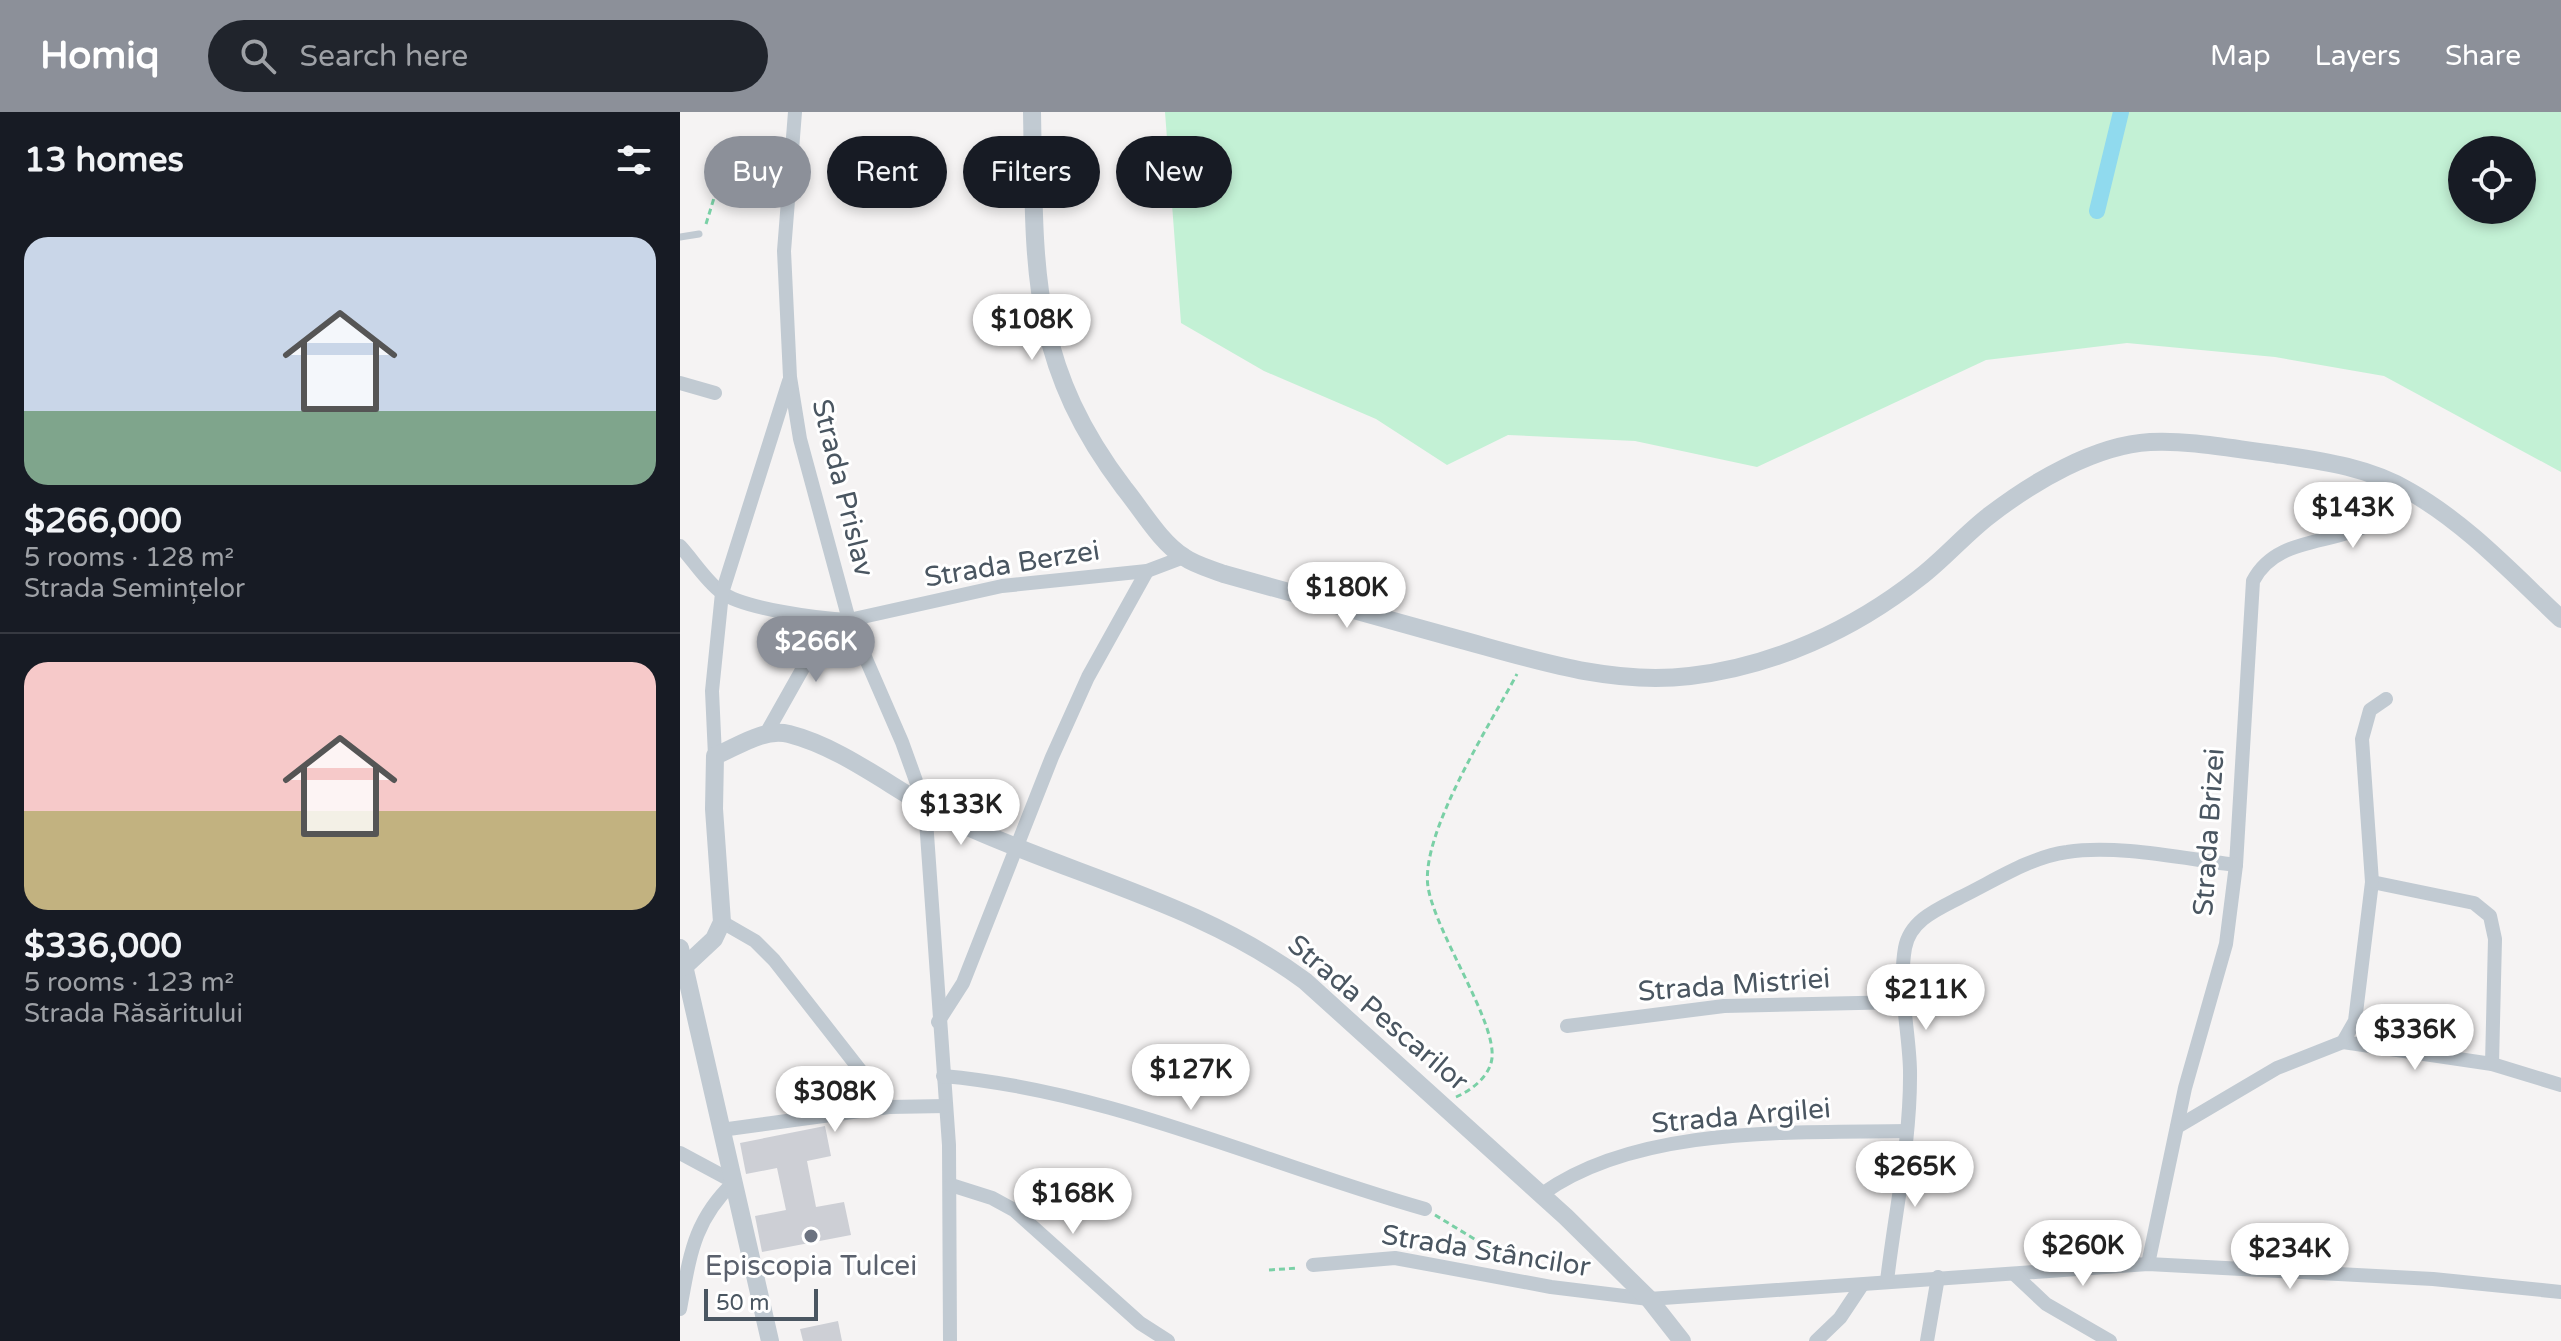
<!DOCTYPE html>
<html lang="en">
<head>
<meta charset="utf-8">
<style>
  :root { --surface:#171b24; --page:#20242c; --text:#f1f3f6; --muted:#9ea1a6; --line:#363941; --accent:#8c9099 }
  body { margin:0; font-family:"Varela Round",sans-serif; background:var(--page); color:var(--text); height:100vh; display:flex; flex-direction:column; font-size:30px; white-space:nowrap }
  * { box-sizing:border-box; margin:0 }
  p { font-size:26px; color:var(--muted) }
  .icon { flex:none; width:44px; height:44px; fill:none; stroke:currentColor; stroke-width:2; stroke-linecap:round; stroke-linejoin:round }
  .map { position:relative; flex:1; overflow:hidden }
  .details { display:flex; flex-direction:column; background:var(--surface); width:680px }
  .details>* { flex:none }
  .guide { position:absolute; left:24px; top:24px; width:760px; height:72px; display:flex; gap:16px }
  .controls { position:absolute; left:1768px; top:24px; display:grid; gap:16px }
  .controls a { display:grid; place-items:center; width:88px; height:88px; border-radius:50%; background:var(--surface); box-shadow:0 4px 12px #0003; font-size:40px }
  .scale { position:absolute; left:24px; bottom:20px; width:114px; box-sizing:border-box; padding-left:8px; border:4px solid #4a5661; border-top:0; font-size:22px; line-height:28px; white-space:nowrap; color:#4a5661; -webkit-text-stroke:6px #fff; paint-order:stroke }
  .price { position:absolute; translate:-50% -68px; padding:0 18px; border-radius:28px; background:#fff; color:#222; font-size:26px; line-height:52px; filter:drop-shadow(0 2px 4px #0008) }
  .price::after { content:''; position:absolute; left:50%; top:48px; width:24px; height:18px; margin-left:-12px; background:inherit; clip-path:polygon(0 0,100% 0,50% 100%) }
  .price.active { background:var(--accent); color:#fff }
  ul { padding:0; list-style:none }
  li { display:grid; align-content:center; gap:16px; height:424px; padding:0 24px }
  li+li { border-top:2px solid var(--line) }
  li span { display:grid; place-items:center; height:248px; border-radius:24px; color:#555 }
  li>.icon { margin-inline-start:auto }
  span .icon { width:144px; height:144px; fill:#fffc; stroke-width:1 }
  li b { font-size:34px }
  h2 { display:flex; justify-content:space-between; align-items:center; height:96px; padding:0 24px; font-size:34px }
  .pill { padding:0 28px; border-radius:36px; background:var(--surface); box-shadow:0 4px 12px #0003; font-size:28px; line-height:72px }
  .pill.active { background:var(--accent); color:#fff }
  header { display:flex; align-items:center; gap:48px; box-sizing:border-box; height:112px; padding:0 40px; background:var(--accent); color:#fff }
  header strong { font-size:38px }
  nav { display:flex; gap:44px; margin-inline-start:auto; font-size:28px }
  .search { width:560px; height:72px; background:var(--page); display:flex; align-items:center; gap:20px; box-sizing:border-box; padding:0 28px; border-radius:44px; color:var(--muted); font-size:30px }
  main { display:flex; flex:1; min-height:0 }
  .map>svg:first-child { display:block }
  .green { fill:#c3f1d5; fill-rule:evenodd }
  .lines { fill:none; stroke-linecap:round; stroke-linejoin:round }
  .canal { stroke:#90daee; stroke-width:16 }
  .building { fill:#cdcfd5 }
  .path { stroke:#7ad0a6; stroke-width:3; stroke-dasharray:6 4; stroke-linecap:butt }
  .service { stroke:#c1cad2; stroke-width:7 }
  .minor { stroke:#c1cad2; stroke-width:14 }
  .tertiary { stroke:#c1cad2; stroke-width:18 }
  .worship-dot { fill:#6b7280; stroke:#fff; stroke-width:3 }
  .labels { text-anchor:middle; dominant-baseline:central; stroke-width:6; stroke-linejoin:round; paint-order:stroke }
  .street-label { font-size:28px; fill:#4a5661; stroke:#fff }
  .worship-label { font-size:28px; fill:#5b616d; stroke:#fff }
</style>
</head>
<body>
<header>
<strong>Homiq</strong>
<div class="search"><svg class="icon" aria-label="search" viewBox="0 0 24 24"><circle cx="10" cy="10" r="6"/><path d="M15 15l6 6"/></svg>Search here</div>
<nav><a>Map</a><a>Layers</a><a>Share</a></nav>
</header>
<main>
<section class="details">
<h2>13 homes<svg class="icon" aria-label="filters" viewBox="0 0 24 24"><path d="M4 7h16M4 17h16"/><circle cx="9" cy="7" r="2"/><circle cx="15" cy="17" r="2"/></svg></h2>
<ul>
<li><span style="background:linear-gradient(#c9d6e8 70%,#7fa58c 0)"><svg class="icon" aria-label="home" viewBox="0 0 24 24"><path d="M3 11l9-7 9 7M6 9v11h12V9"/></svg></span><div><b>$266,000</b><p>5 rooms · 128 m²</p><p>Strada Semințelor</p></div></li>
<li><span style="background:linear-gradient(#f6c9c9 60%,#c2b280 0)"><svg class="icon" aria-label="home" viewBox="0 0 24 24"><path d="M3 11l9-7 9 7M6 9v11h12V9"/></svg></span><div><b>$336,000</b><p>5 rooms · 123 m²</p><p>Strada Răsăritului</p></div></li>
</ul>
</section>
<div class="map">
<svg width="1881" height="1229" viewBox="0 0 1881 1229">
  <rect width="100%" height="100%" fill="#f5f3f3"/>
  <path class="green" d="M485 0H1881V360L1704 264 1595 245 1447 231 1306 248 1077 355 955 329 828 323 767 353 696 307 584 259 501 211ZM1782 38H1842V98H1782Z"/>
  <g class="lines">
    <polyline class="canal" points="1417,99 1441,0"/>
  </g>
  <g class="building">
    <polygon points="145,1014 151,1044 127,1049 136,1095 164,1090 171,1123 82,1140 75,1104 106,1098 97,1056 66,1062 60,1031"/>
    <polygon points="158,1209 162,1229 123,1229 120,1217"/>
  </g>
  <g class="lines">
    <g class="path">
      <polyline points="26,112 34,86 46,77 95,78"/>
      <path d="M776 985C792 978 810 964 812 946 816 909 756 822 748 775 740 721 811 611 837 562"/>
      <polyline points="755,1103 837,1153"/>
      <polyline points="589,1158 618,1156"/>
    </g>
    <polyline class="service" points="0,125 19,122"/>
    <g class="minor">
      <polyline points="115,0 104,139 110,265 120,327 169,508 222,630 245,694 269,1033 270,1229"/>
      <polyline points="0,271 35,281"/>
      <path d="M0 434C13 448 26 469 41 480 63 497 141 507 169 508L322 474 467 459 504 445"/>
      <polyline points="87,620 127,549 144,507"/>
      <polyline points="35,644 32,579 42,481 109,269"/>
      <polyline points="1692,770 1794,791 1810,804 1815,827 1812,952"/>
      <polyline points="42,810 75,829 94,848 209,995"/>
      <polyline points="258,910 283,871 372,645 408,565 467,459"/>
      <polyline points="887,914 1044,894 1224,890"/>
      <polyline points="1663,930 1812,952 1881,973"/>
      <path d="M263 964C431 979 585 1052 745 1097"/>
      <polyline points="1497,1015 1597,956 1663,930 1675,909 1692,770 1682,627 1690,598 1706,587"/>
      <polyline points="41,1018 209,995 266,994"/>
      <path d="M0 1041 54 1070C13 1109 10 1144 0 1197"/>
      <polyline points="271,1073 312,1086 334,1098 460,1211 488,1229"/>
      <path d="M862 1082C958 1013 1113 1021 1227 1019"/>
      <path d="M1468 1152 1505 976 1546 832 1556 753 1573 469C1595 426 1647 433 1686 414 1703 405 1716 392 1727 377"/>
      <polyline points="633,1153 715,1146 871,1175 969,1187 1468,1152 1753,1167 1881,1180"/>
      <polyline points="1334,1162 1366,1192 1430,1229"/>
      <path d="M1207 1169C1215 1100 1231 1028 1230 958 1229 918 1218 876 1225 836 1230 808 1258 797 1281 785 1314 769 1350 745 1387 740 1437 732 1505 747 1556 753"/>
      <polyline points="1136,1229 1160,1206 1182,1173"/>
      <polyline points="1247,1229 1258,1165"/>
    </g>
    <g class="tertiary">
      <path d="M352 0C355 152 347 248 444 376 462 398 480 430 504 445 515 453 531 457 544 462 619 483 695 504 771 525 849 546 929 574 1010 564 1094 554 1173 518 1239 466 1264 447 1285 422 1310 403 1353 370 1415 333 1470 330 1512 328 1553 337 1595 342 1642 349 1688 355 1729 379 1786 411 1833 462 1881 507"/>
      <polyline points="0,836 90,1229"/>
      <path d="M4 855 34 827 42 810 34 697 35 644C59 634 83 616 109 622 168 637 222 685 277 710 393 764 520 791 625 869L886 1105 969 1187 1002 1229"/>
    </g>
  </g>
  <circle class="worship-dot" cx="131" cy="1124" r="8"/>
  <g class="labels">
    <g class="street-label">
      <text transform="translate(163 376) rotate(76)">Strada Prislav</text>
      <text transform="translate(332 452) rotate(-9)">Strada Berzei</text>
      <text transform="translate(1529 720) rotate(-86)">Strada Brizei</text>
      <text transform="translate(1054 873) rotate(-4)">Strada Mistriei</text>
      <text transform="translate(698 901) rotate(40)">Strada Pescarilor</text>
      <text transform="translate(1061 1004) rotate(-5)">Strada Argilei</text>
      <text transform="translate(806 1139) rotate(9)">Strada Stâncilor</text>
    </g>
    <g class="worship-label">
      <text x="131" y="1154">Episcopia Tulcei</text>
    </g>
  </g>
</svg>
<div class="controls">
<a><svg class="icon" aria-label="locate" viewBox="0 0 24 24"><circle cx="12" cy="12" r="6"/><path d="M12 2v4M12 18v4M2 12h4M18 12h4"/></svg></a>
</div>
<div class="scale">50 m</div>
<b class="price" style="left:352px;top:250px">$108K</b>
<b class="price" style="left:1673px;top:438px">$143K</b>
<b class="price" style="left:667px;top:518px">$180K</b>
<b class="price active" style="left:136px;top:572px">$266K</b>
<b class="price" style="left:281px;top:735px">$133K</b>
<b class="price" style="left:1246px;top:920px">$211K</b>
<b class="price" style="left:1735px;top:960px">$336K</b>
<b class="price" style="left:511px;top:1000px">$127K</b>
<b class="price" style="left:155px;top:1022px">$308K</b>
<b class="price" style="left:1235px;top:1097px">$265K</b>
<b class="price" style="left:393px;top:1124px">$168K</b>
<b class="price" style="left:1403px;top:1176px">$260K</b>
<b class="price" style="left:1610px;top:1179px">$234K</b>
<div class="guide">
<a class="pill active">Buy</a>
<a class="pill">Rent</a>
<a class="pill">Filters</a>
<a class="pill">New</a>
</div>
</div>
</main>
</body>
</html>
